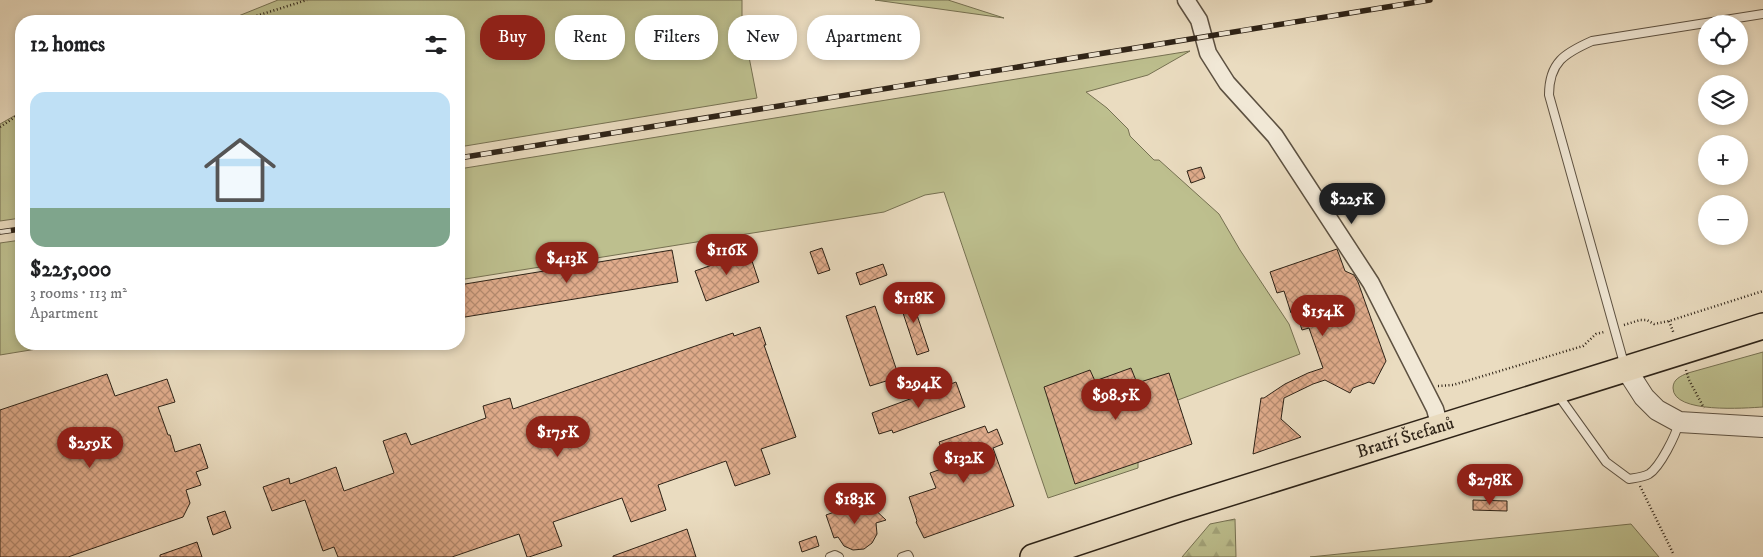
<!DOCTYPE html>
<html lang="en">
<head>
<meta charset="utf-8">
<style>
  :root { --surface:#fff; --page:#f6f6f6; --text:#202124; --muted:#757577; --accent:#8f2418 }
  body { margin:0; font-family:"IM FELL DW Pica",serif; background:var(--page); color:var(--text); height:100vh; display:flex; flex-direction:column; font-size:19px; white-space:nowrap }
  * { box-sizing:border-box; margin:0 }
  p { font-size:16px; color:var(--muted) }
  .icon { flex:none; width:28px; height:28px; fill:none; stroke:currentColor; stroke-width:2; stroke-linecap:round; stroke-linejoin:round }
  .map { position:relative; flex:1; overflow:hidden }
  .side { position:absolute; left:15px; top:15px; width:450px; height:335px; display:flex; flex-direction:column; background:var(--surface); border-radius:20px; box-shadow:0 2px 8px #0003 }
  .side>* { flex:none }
  .top-card { position:absolute; left:480px; top:15px; width:475px; height:45px; display:flex; gap:10px }
  .fabs { position:absolute; left:1698px; top:15px; display:grid; gap:10px }
  .fabs a { display:grid; place-items:center; width:50px; height:50px; border-radius:50%; background:var(--surface); box-shadow:0 2px 8px #0003; font-size:25px }
  .price { position:absolute; translate:-50% -42px; padding:0 11px; border-radius:18px; background:var(--accent); color:#fff; font-size:16px; line-height:32px; filter:drop-shadow(0 1px 2px #0008) }
  .price::after { content:''; position:absolute; left:50%; top:30px; width:15px; height:11px; margin-left:-8px; background:inherit; clip-path:polygon(0 0,100% 0,50% 100%) }
  .price.selected { background:#222; color:#fff }
  ul { padding:0; list-style:none }
  li { display:grid; align-content:center; gap:10px; height:265px; padding:0 15px }
  li span { display:grid; place-items:center; height:155px; border-radius:15px; color:#555 }
  li>.icon { margin-inline-start:auto }
  span .icon { width:90px; height:90px; fill:#fffc; stroke-width:1 }
  li b { font-size:21px }
  h2 { display:flex; justify-content:space-between; align-items:center; height:60px; padding:0 15px; font-size:21px }
  .pill { padding:0 18px; border-radius:20px; background:var(--surface); box-shadow:0 2px 8px #0003; font-size:18px; line-height:45px }
  .pill.selected { background:var(--accent); color:#fff }
  .map>svg:first-child { display:block }
  .green { fill:#bdbf8e; stroke:#767152 }
  .forest { fill:url(#forest-firs); stroke:#767152 }
  .building { fill:url(#building-cross-hatch); stroke:#2e2317 }
  .lines { fill:none; stroke-linecap:round; stroke-linejoin:round }
  .service-casing { stroke:#5d5141; stroke-width:10 }
  .minor-casing { stroke:#5d5141; stroke-width:19 }
  .tertiary-casing { stroke:#5d5141; stroke-width:22 }
  .primary-casing { stroke:#2e2317; stroke-width:28 }
  .path { stroke:#2e2317; stroke-width:2.5; stroke-dasharray:1 2.5; stroke-linecap:butt }
  .service { stroke:#f1e8d6; stroke-width:8 }
  .minor { stroke:#f1e8d6; stroke-width:16 }
  .tertiary { stroke:#f1e8d6; stroke-width:20 }
  .primary { stroke:#eadcc0; stroke-width:25 }
  .rail-casing { stroke:#2e2317; stroke-width:5.5 }
  .rail { stroke:#f1e8d6; stroke-width:4; stroke-dasharray:11; stroke-linecap:butt }
  .labels { text-anchor:middle; dominant-baseline:central; stroke-width:4; stroke-linejoin:round; paint-order:stroke }
  .street-label { font-size:18px; fill:#2e2317; stroke:#f1e8d6 }
</style>
</head>
<body>
<div class="map">
<svg width="1763" height="557" viewBox="0 0 1763 557">
  <defs>
    <pattern id="forest-firs" width="22" height="20" patternUnits="userSpaceOnUse" patternTransform="scale(1.25)"><rect width="22" height="20" fill="#bdbf8e"/><path d="M5 1l3.5 6h-7zM16 11l3.5 6h-7z" fill="#a3a47a"/></pattern>
    <pattern id="building-cross-hatch" width="8" height="8" patternUnits="userSpaceOnUse" patternTransform="scale(1.25)"><rect width="8" height="8" fill="#e0ac8c"/><path d="M0 0l8 8M0 8l8-8" fill="none" stroke="#b68c71"/></pattern>
  </defs>
  <rect width="100%" height="100%" fill="#eadcc0"/>
  <filter id="stains"><feTurbulence type="fractalNoise" baseFrequency=".004" numOctaves="4"/><feColorMatrix values="0 0 0 0 .2 0 0 0 0 .09 0 0 0 0 .02 0 0 0 .5 -.17"/></filter>
  <radialGradient id="worn" r=".72"><stop offset=".6" stop-color="#630" stop-opacity="0"/><stop offset="1" stop-color="#630" stop-opacity=".3"/></radialGradient>
  <g class="green">
    <polygon points="278,0 742,0 742,21 757,98 459,147 459,21 226,21"/>
    <polygon points="875,0 948,0 1004,18"/>
    <polygon points="1190,51 1148,75 1086,92 1107,108 1128,129 1130,136 1154,160 1159,160 1219,214 1240,250 1289,324 1300,354 1178,400 1138,422 1138,468 1048,498 944,192 925,195 884,212 459,280 459,169"/>
    <polygon points="21,112 21,218 0,221 0,124"/>
    <polygon points="21,240 21,344 67,344 0,355 0,243"/>
    <path d="M1763 352V407C1746 408 1673 414 1673 388 1673 379 1681 376 1688 373Z"/>
    <polygon points="1631,524 1659,557 1310,557"/>
  </g>
  <polygon class="forest" points="1235,519 1236,557 1182,557 1210,524"/>
  <g class="building">
    <polygon points="1201,167 1205,178 1191,183 1187,171"/>
    <polygon points="822,248 830,270 818,274 810,252"/>
    <polygon points="1337,249 1345,271 1354,275 1358,282 1386,361 1374,384 1369,382 1353,388 1350,393 1325,380 1313,384 1284,398 1281,419 1301,437 1253,454 1261,398 1264,398 1285,384 1308,373 1323,368 1309,328 1302,330 1296,311 1291,313 1284,291 1277,293 1270,272"/>
    <polygon points="672,250 678,282 459,318 459,285"/>
    <polygon points="749,252 759,282 706,301 695,271"/>
    <polygon points="883,264 887,275 860,285 856,273"/>
    <polygon points="910,294 929,351 917,355 898,298"/>
    <polygon points="875,306 899,377 870,386 846,316"/>
    <polygon points="760,327 766,345 764,345 796,437 761,449 770,474 735,486 726,461 658,485 666,510 631,522 622,498 553,522 562,546 529,557 527,557 519,534 452,557 338,557 334,547 323,551 305,500 272,511 263,487 289,478 290,484 336,467 344,491 394,473 383,441 406,433 411,445 486,418 483,406 510,398 513,409 733,333 734,336"/>
    <polygon points="1131,368 1137,383 1169,373 1192,444 1075,484 1044,387 1090,370 1095,381"/>
    <polygon points="107,374 115,396 167,379 175,402 158,407 168,435 170,435 175,452 200,444 208,468 196,472 201,485 186,490 190,503 183,517 68,557 0,557 0,410"/>
    <polygon points="956,382 965,407 893,433 892,430 879,434 872,413"/>
    <polygon points="985,426 988,433 997,429 1003,444 993,448 1014,506 924,538 916,522 917,521 909,497 936,488 930,473 947,467 939,442"/>
    <polygon points="868,500 870,505 886,520 876,523 877,534 872,543 864,549 853,550 844,546 838,537 834,538 826,515"/>
    <polygon points="1473,500 1507,501 1507,511 1473,510"/>
    <polygon points="225,511 231,528 213,535 207,517"/>
    <polygon points="687,529 696,557 613,557 613,556"/>
    <polygon points="816,536 819,546 802,552 799,542"/>
    <polygon points="197,542 202,557 160,557 160,555"/>
  </g>
  <g class="lines">
    <defs>
      <g id="service">
        <path d="M1625 367 1549 95C1549 62 1565 53 1592 41L1763 14"/>
        <path d="M1558 395 1606 462 1629 479C1635 478 1644 477 1649 474 1660 467 1676 435 1679 422"/>
        <polyline points="830,557 835,555 839,557"/>
        <polyline points="902,557 908,555 909,557"/>
      </g>
      <polyline id="minor" points="1186,0 1199,20 1208,53 1227,83 1275,136 1371,283 1435,409 1440,427"/>
      <polyline id="tertiary" points="1626,369 1644,397 1657,410 1679,422 1763,427"/>
      <g id="primary">
        <path id="s1" d="M1033 557 1178 509 1763 326"/>
      </g>
    </defs>
    <use href="#service" class="service-casing"/>
    <use href="#minor" class="minor-casing"/>
    <use href="#tertiary" class="tertiary-casing"/>
    <use href="#primary" class="primary-casing"/>
    <g class="path">
      <polyline points="240,21 307,0"/>
      <polyline points="0,127 21,113"/>
      <polyline points="1669,321 1674,334"/>
      <polyline points="1624,325 1640,320 1647,320 1654,324 1669,321 1763,291"/>
      <polyline points="1686,370 1689,380 1704,408"/>
      <polyline points="1438,386 1453,385 1583,346 1596,334 1604,332"/>
      <polyline points="1640,486 1673,553"/>
    </g>
    <use href="#service" class="service"/>
    <use href="#minor" class="minor"/>
    <use href="#tertiary" class="tertiary"/>
    <use href="#primary" class="primary"/>
    <defs>
      <g id="rail">
        <polyline points="459,158 1430,0"/>
        <polyline points="0,232 21,229"/>
      </g>
    </defs>
    <use href="#rail" class="rail-casing"/>
    <use href="#rail" class="rail"/>
  </g>
  <g class="labels">
    <g class="street-label">
      <text stroke="none"><textPath href="#s1" startOffset="391">Bratří Štefanů</textPath></text>
    </g>
  </g>
  <rect width="100%" height="100%" filter="url(#stains)"/>
  <rect width="100%" height="100%" fill="url(#worn)"/>
</svg>
<div class="fabs">
<a><svg class="icon" aria-label="locate" viewBox="0 0 24 24"><circle cx="12" cy="12" r="6"/><path d="M12 2v4M12 18v4M2 12h4M18 12h4"/></svg></a>
<a><svg class="icon" aria-label="layers" viewBox="0 0 24 24"><path d="M12 4l9 5-9 5-9-5zM3 14l9 5 9-5"/></svg></a>
<a>+</a>
<a>−</a>
</div>
<b class="price selected" style="left:1352px;top:225px">$225K</b>
<b class="price" style="left:727px;top:276px">$116K</b>
<b class="price" style="left:567px;top:284px">$413K</b>
<b class="price" style="left:914px;top:324px">$118K</b>
<b class="price" style="left:1323px;top:337px">$154K</b>
<b class="price" style="left:919px;top:409px">$294K</b>
<b class="price" style="left:1116px;top:421px">$98.5K</b>
<b class="price" style="left:558px;top:458px">$175K</b>
<b class="price" style="left:90px;top:469px">$259K</b>
<b class="price" style="left:964px;top:484px">$132K</b>
<b class="price" style="left:1490px;top:506px">$278K</b>
<b class="price" style="left:855px;top:525px">$183K</b>
<div class="top-card">
<a class="pill selected">Buy</a>
<a class="pill">Rent</a>
<a class="pill">Filters</a>
<a class="pill">New</a>
<a class="pill">Apartment</a>
</div>
<section class="side">
<h2>12 homes<svg class="icon" aria-label="filters" viewBox="0 0 24 24"><path d="M4 7h16M4 17h16"/><circle cx="9" cy="7" r="2"/><circle cx="15" cy="17" r="2"/></svg></h2>
<ul>
<li><span style="background:linear-gradient(#bfe0f5 75%,#7fa58c 0)"><svg class="icon" aria-label="home" viewBox="0 0 24 24"><path d="M3 11l9-7 9 7M6 9v11h12V9"/></svg></span><div><b>$225,000</b><p>3 rooms · 113 m²</p><p>Apartment</p></div></li>
</ul>
</section>
</div>
</body>
</html>
